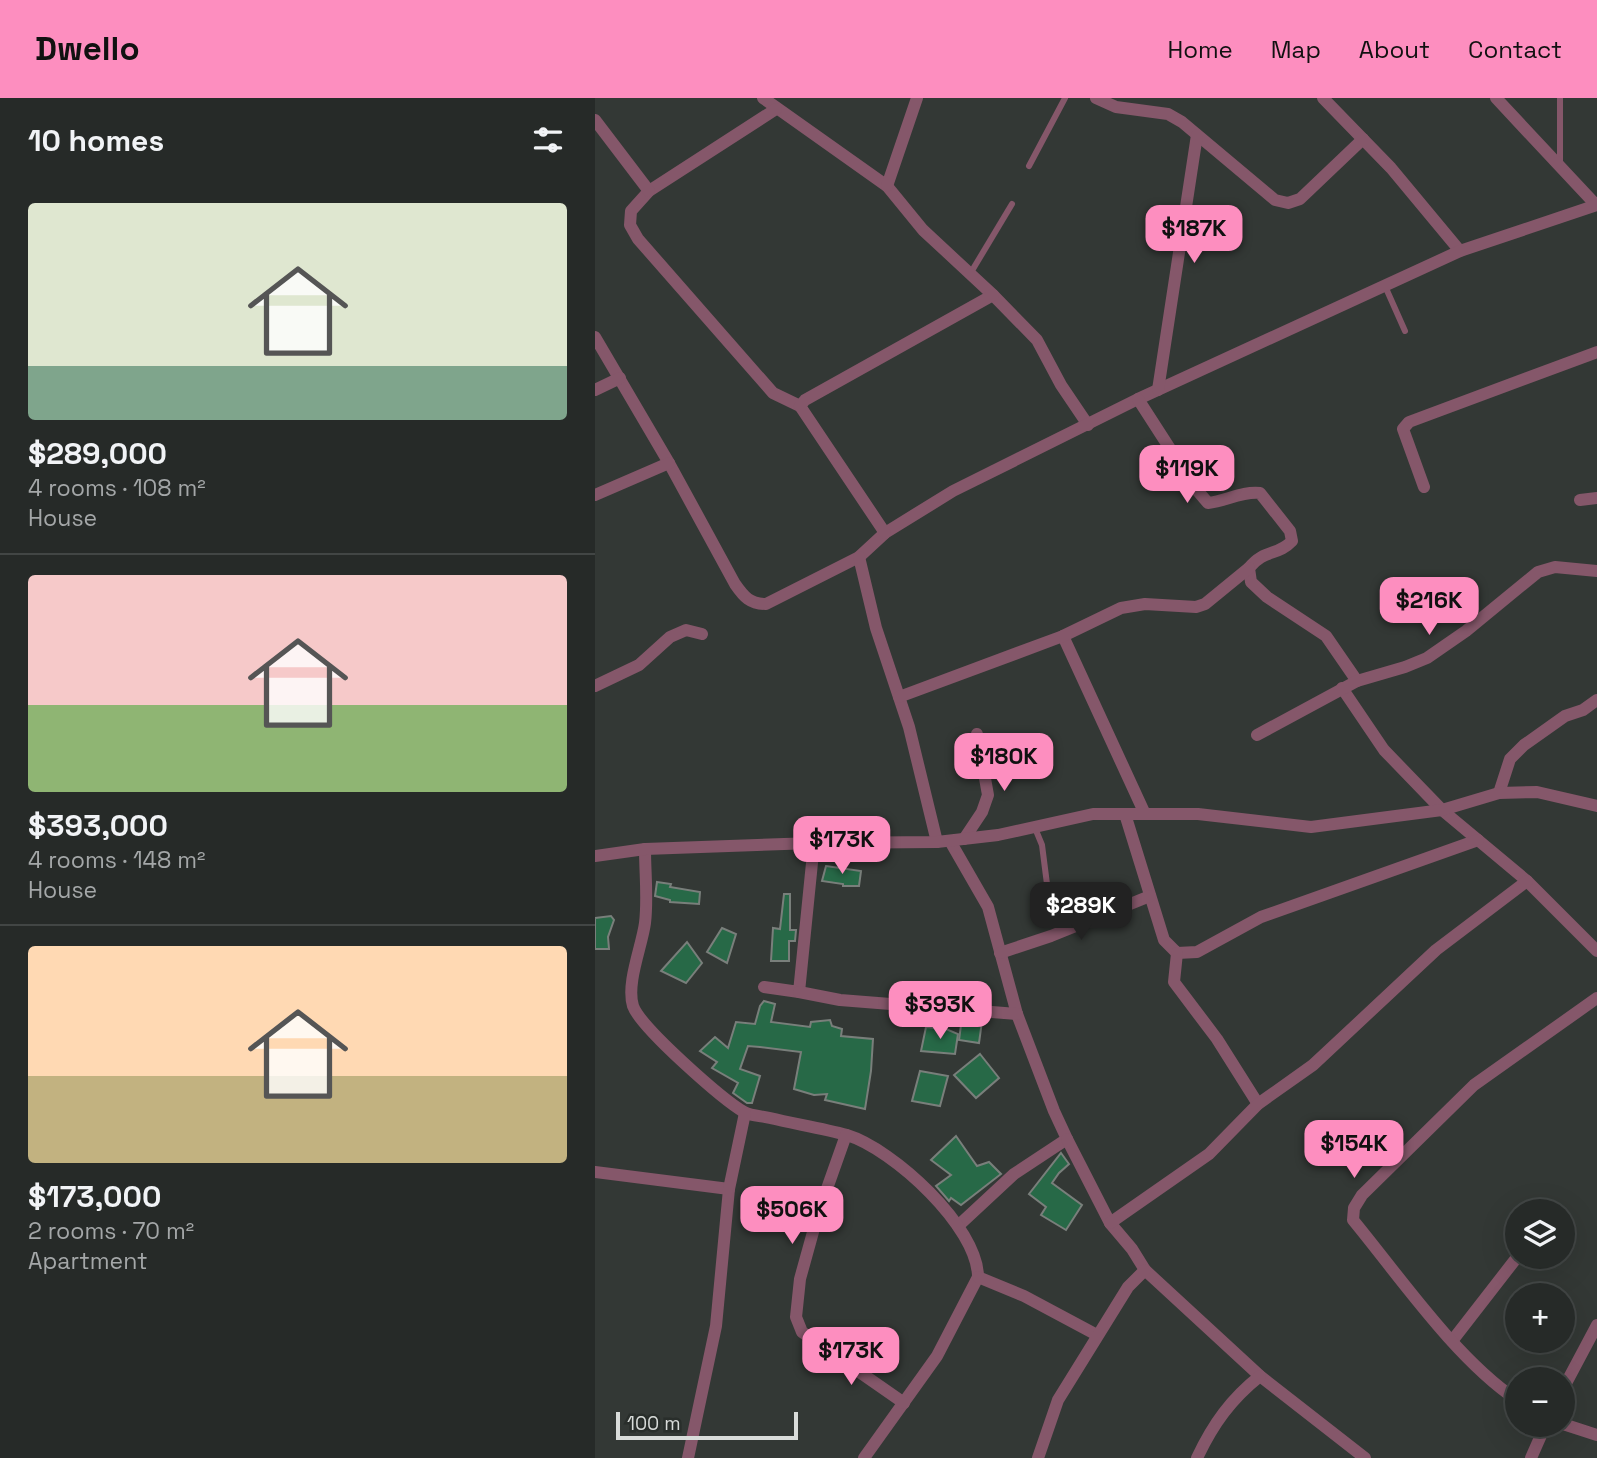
<!DOCTYPE html>
<html lang="en">
<head>
<meta charset="utf-8">
<style>
  :root { --surface:#262a28; --page:#323634; --text:#f1f3f6; --muted:#a4a7a8; --line:#424645; --accent:#fd8ebf }
  body { margin:0; font-family:"Space Grotesk",sans-serif; background:var(--page); color:var(--text); height:100vh; display:flex; flex-direction:column; font-size:26px; white-space:nowrap }
  * { box-sizing:border-box; margin:0 }
  p { font-size:23px; color:var(--muted) }
  .icon { flex:none; width:38px; height:38px; fill:none; stroke:currentColor; stroke-width:2; stroke-linecap:round; stroke-linejoin:round }
  .map { position:relative; flex:1; overflow:hidden }
  .drawer { display:flex; flex-direction:column; background:var(--surface); width:595px }
  .drawer>* { flex:none }
  .buttons { position:absolute; left:910px; top:1101px; display:grid; gap:14px }
  .buttons a { display:grid; place-items:center; width:70px; height:70px; border-radius:50%; background:var(--surface); box-shadow:0 7px 28px #0002,0 0 0 2px var(--line); font-size:35px }
  .scale { position:absolute; left:21px; bottom:18px; width:182px; box-sizing:border-box; padding-left:7px; border:4px solid #d9dcda; border-top:0; font-size:19px; line-height:24px; white-space:nowrap; color:#d9dcda; -webkit-text-stroke:5px #292e2b; paint-order:stroke }
  .price { position:absolute; translate:-50% -60px; padding:0 16px; border-radius:14px; background:var(--accent); color:#111; font-size:23px; line-height:46px; filter:drop-shadow(0 2px 4px #0008) }
  .price::after { content:''; position:absolute; left:50%; top:42px; width:21px; height:16px; margin-left:-10px; background:inherit; clip-path:polygon(0 0,100% 0,50% 100%) }
  .price.active { background:#222; color:#fff }
  ul { padding:0; list-style:none }
  li { display:grid; align-content:center; gap:14px; height:371px; padding:0 28px }
  li+li { border-top:2px solid var(--line) }
  li span { display:grid; place-items:center; height:217px; border-radius:7px; color:#555 }
  li>.icon { margin-inline-start:auto }
  span .icon { width:126px; height:126px; fill:#fffc; stroke-width:1 }
  li b { font-size:30px }
  h2 { display:flex; justify-content:space-between; align-items:center; height:84px; padding:0 28px; font-size:30px }
  header { display:flex; align-items:center; gap:42px; box-sizing:border-box; height:98px; padding:0 35px; background:var(--accent); color:#111 }
  header strong { font-size:33px }
  nav { display:flex; gap:38px; margin-inline-start:auto; font-size:24px }
  main { display:flex; flex:1; min-height:0 }
  .map>svg:first-child { display:block }
  .building { fill:#276947; stroke:#797f7b; stroke-width:2 }
  .lines { fill:none; stroke-linecap:round; stroke-linejoin:round }
  .service { stroke:#85576a; stroke-width:6 }
  .minor { stroke:#85576a; stroke-width:12 }
</style>
</head>
<body>
<header>
<strong>Dwello</strong>
<nav><a>Home</a><a>Map</a><a>About</a><a>Contact</a></nav>
</header>
<main>
<section class="drawer">
<h2>10 homes<svg class="icon" aria-label="filters" viewBox="0 0 24 24"><path d="M4 7h16M4 17h16"/><circle cx="9" cy="7" r="2"/><circle cx="15" cy="17" r="2"/></svg></h2>
<ul>
<li><span style="background:linear-gradient(#dfe7d0 75%,#7fa58c 0)"><svg class="icon" aria-label="home" viewBox="0 0 24 24"><path d="M3 11l9-7 9 7M6 9v11h12V9"/></svg></span><div><b>$289,000</b><p>4 rooms · 108 m²</p><p>House</p></div></li>
<li><span style="background:linear-gradient(#f6c9c9 60%,#8fb573 0)"><svg class="icon" aria-label="home" viewBox="0 0 24 24"><path d="M3 11l9-7 9 7M6 9v11h12V9"/></svg></span><div><b>$393,000</b><p>4 rooms · 148 m²</p><p>House</p></div></li>
<li><span style="background:linear-gradient(#ffd9b3 60%,#c2b280 0)"><svg class="icon" aria-label="home" viewBox="0 0 24 24"><path d="M3 11l9-7 9 7M6 9v11h12V9"/></svg></span><div><b>$173,000</b><p>2 rooms · 70 m²</p><p>Apartment</p></div></li>
</ul>
</section>
<div class="map">
<svg width="1002" height="1360" viewBox="0 0 1002 1360">
  <rect width="100%" height="100%" fill="#333835"/>
  <g class="building">
    <polygon points="231,768 266,773 264,788 248,788 248,786 227,783"/>
    <polygon points="62,784 76,786 75,789 105,794 104,806 75,804 75,802 60,798"/>
    <polygon points="189,796 195,796 195,832 201,832 200,843 194,843 194,863 176,863 178,830 185,831"/>
    <polygon points="16,818 19,822 13,839 14,851 0,851 0,820"/>
    <polygon points="127,830 141,836 132,865 112,854"/>
    <polygon points="92,844 107,865 91,885 66,873"/>
    <polygon points="169,903 180,906 176,924 215,929 216,924 235,922 237,928 247,931 246,938 278,941 276,973 270,1011 230,1002 232,996 219,997 199,991 206,954 165,949 153,948 145,971 165,978 157,1005 152,1005 138,995 143,985 117,970 122,964 105,953 120,939 133,950 141,924 160,926 165,908"/>
    <polygon points="367,920 387,923 384,945 364,942"/>
    <polygon points="331,929 351,931 363,936 360,956 326,953"/>
    <polygon points="385,956 404,980 381,1000 359,977"/>
    <polygon points="325,973 353,978 345,1008 317,1003"/>
    <polygon points="361,1038 382,1068 394,1064 406,1076 366,1107 356,1100 354,1103 341,1088 356,1077 336,1062"/>
    <polygon points="466,1055 474,1066 464,1075 457,1085 487,1107 471,1132 446,1117 451,1109 434,1096"/>
  </g>
  <g class="lines">
    <g class="service">
      <polyline points="965,0 965,68"/>
      <polyline points="434,68 470,0"/>
      <polyline points="375,176 417,106"/>
      <polyline points="790,188 810,233"/>
      <polyline points="440,730 447,747 453,794"/>
    </g>
    <g class="minor">
      <polyline points="168,0 292,88 328,132 398,197 442,242 466,287 493,327"/>
      <polyline points="501,0 521,9 573,16 587,24 680,102 693,105 705,101 768,41"/>
      <polyline points="728,0 796,70 865,153"/>
      <polyline points="901,0 1001,107"/>
      <polyline points="181,11 54,93 36,113 35,127 43,141 178,295 205,308"/>
      <polyline points="0,22 54,93"/>
      <polyline points="292,88 322,0"/>
      <path d="M0 239 74 365 140 486C149 499 155 506 171 506L264 459 290 435 358 393 543 301 865 153 1002 107"/>
      <polyline points="0,292 25,280"/>
      <polyline points="563,292 602,37"/>
      <path d="M543 301 601 391 613 405C631 403 647 393 665 395L695 433 697 443C683 458 669 451 654 470L656 484 672 499 731 538 762 583"/>
      <polyline points="829,389 808,331 814,324 1002,254"/>
      <polyline points="0,397 74,365"/>
      <polyline points="985,402 1002,400"/>
      <polyline points="290,435 205,308 210,302 398,197"/>
      <polyline points="264,459 281,530 314,629 342,744"/>
      <polyline points="468,538 550,716"/>
      <polyline points="0,588 44,567 75,539 91,532 107,536"/>
      <polyline points="747,590 789,652 847,712 932,783 1002,853"/>
      <polyline points="304,599 468,538 526,510 550,506 601,509 610,506 654,470"/>
      <polyline points="662,637 762,583 810,569 832,560 871,533 943,474 960,469 1002,473"/>
      <polyline points="904,695 915,661 929,647 970,618 988,612 1002,602"/>
      <polyline points="530,716 569,842 582,855 602,854 666,819 883,742"/>
      <polyline points="369,741 387,714 393,697 382,636"/>
      <polyline points="355,743 393,809 422,916 459,1013 472,1041 419,1076 363,1128"/>
      <path d="M50 751C50 775 53 801 50 825 47 848 31 885 38 908 46 930 127 1001 149 1014 156 1018 167 1018 175 1020 200 1026 227 1030 252 1037 298 1051 383 1129 383 1179L342 1258 269 1360"/>
      <polyline points="0,758 50,751 219,745 342,744 403,737 498,716 603,716 716,729 847,712 904,695 942,694 1002,708"/>
      <polyline points="405,855 456,838 555,798"/>
      <polyline points="582,855 579,884 622,941 663,1006"/>
      <polyline points="169,889 204,894 219,745"/>
      <polyline points="204,894 245,902 422,916"/>
      <polyline points="251,1037 223,1116 205,1181 201,1219 207,1234 309,1305"/>
      <polyline points="472,1041 515,1125 537,1151 550,1172 665,1278 770,1360"/>
      <polyline points="0,1074 134,1091"/>
      <polyline points="515,1125 614,1056 663,1006 718,967 841,852 932,783"/>
      <polyline points="383,1179 429,1198 502,1237"/>
      <polyline points="857,1243 923,1158"/>
      <polyline points="968,1291 1002,1227"/>
      <path d="M922 1302C861 1261 805 1179 758 1122L759 1110 767 1097 879 987 1002 900"/>
      <polyline points="968,1326 1002,1337"/>
      <polyline points="93,1360 121,1228 134,1091 150,1015"/>
      <polyline points="443,1360 463,1302 533,1189 550,1172"/>
      <path d="M602 1360C618 1326 636 1301 665 1278"/>
      <polyline points="936,1360 951,1326"/>
    </g>
  </g>
</svg>
<div class="buttons">
<a><svg class="icon" aria-label="layers" viewBox="0 0 24 24"><path d="M12 4l9 5-9 5-9-5zM3 14l9 5 9-5"/></svg></a>
<a>+</a>
<a>−</a>
</div>
<div class="scale">100 m</div>
<b class="price" style="left:599px;top:167px">$187K</b>
<b class="price" style="left:592px;top:407px">$119K</b>
<b class="price" style="left:834px;top:539px">$216K</b>
<b class="price" style="left:409px;top:695px">$180K</b>
<b class="price" style="left:247px;top:778px">$173K</b>
<b class="price active" style="left:486px;top:844px">$289K</b>
<b class="price" style="left:345px;top:943px">$393K</b>
<b class="price" style="left:759px;top:1082px">$154K</b>
<b class="price" style="left:197px;top:1148px">$506K</b>
<b class="price" style="left:256px;top:1289px">$173K</b>
</div>
</main>
</body>
</html>
